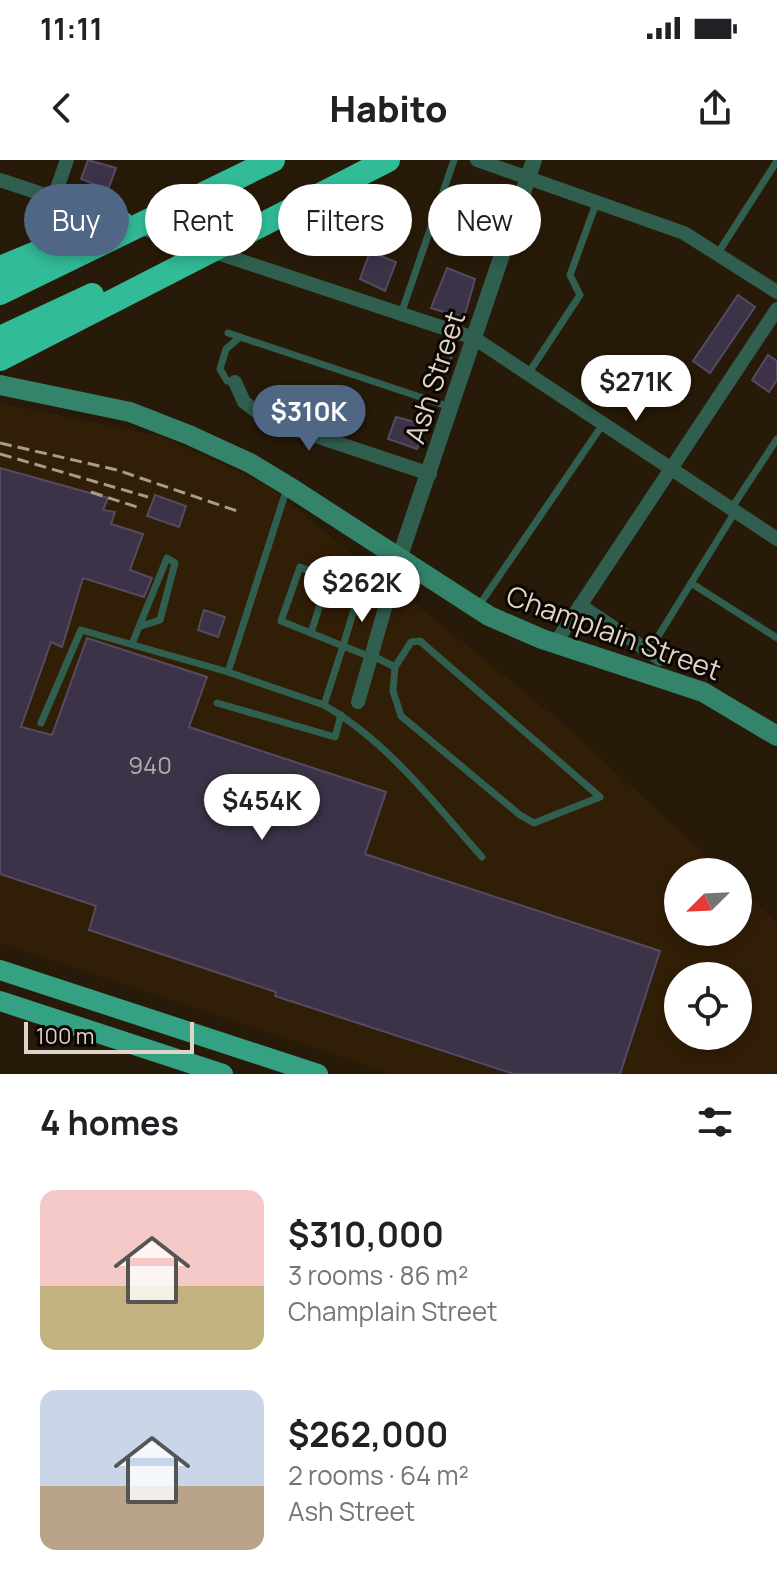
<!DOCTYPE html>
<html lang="en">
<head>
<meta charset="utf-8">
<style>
  :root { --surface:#fff; --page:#f2f2f2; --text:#202124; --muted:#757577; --accent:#506685 }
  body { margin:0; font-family:Manrope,sans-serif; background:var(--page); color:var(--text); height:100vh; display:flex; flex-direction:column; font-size:30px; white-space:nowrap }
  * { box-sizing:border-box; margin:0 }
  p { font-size:26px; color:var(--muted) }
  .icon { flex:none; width:44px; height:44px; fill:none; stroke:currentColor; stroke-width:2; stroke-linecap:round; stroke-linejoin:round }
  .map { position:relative; height:914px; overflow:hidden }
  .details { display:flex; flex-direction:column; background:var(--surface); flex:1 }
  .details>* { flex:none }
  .banner { position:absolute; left:24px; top:24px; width:730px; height:72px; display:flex; gap:16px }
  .needle { width:52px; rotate:246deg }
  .buttons { position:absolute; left:664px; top:698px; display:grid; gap:16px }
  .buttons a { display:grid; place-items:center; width:88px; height:88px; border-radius:50%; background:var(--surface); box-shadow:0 4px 12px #0003; font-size:40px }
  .scale { position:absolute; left:24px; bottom:20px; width:170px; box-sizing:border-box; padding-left:8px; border:4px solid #ded4c9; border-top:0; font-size:22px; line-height:28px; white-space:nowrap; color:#ded4c9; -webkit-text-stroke:6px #0c0602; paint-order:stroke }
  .price { position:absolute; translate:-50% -68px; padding:0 18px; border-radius:28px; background:#fff; color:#222; font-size:26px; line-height:52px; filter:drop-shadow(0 2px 4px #0008) }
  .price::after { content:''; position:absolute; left:50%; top:48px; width:24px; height:18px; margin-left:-12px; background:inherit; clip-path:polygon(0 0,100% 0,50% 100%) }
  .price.current { background:var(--accent); color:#fff }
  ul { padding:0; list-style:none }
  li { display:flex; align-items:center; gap:24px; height:200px; padding:0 40px }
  li span { display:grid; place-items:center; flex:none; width:224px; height:160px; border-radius:16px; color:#555 }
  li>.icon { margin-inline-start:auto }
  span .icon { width:96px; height:96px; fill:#fffc; stroke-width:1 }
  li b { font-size:34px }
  h2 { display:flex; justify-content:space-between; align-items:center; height:96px; padding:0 40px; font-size:34px }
  .pill { padding:0 28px; border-radius:36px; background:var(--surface); box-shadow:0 4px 12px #0003; font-size:28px; line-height:72px }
  .pill.current { background:var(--accent); color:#fff }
  .status { display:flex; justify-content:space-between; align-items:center; height:56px; padding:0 40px; background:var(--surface); direction:ltr }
  .status svg { height:22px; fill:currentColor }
  header { display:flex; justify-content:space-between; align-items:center; height:104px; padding:0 40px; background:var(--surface); font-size:36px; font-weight:800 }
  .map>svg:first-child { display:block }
  .built { fill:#311e06; fill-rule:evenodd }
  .building { fill:#3c3348; stroke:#544b61; stroke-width:2 }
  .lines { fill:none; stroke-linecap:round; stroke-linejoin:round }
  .service { stroke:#305f4f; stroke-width:7 }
  .minor { stroke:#305f4f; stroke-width:14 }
  .tertiary { stroke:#305f4f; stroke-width:16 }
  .secondary { stroke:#34846c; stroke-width:20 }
  .primary { stroke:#34a182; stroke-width:20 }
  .motorway { stroke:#31bb96; stroke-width:24 }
  .rail { stroke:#a69b8e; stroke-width:3; stroke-dasharray:12 6; stroke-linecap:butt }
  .labels { text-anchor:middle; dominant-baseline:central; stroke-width:6; stroke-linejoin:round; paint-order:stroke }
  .number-label { font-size:24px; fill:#b6aca9 }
  .street-label { font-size:28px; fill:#ded4c9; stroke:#0c0602 }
</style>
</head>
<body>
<div class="status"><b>11:11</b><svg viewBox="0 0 49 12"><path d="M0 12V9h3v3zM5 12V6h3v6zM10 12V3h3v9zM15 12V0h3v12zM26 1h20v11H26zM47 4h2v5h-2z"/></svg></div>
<header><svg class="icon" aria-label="back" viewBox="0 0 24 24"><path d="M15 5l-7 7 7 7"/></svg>Habito<svg class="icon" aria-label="share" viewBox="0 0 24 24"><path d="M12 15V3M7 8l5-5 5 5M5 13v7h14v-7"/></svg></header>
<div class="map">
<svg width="777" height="914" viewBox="0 0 777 914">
  <rect width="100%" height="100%" fill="#281a08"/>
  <path class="built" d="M0 243 160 276 266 324 559 560 724 712H678V772H738V725L777 763V914H390L0 783ZM678 816H738V876H678Z"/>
  <g class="building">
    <polygon points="88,0 116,8 108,30 81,19"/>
    <polygon points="449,57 490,70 483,94 465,89 468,81 444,74"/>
    <polygon points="370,92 396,102 385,131 360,119"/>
    <polygon points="447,108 475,119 464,158 431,148"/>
    <polygon points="738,135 755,147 710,213 693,201"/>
    <polygon points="442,185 454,190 444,217 431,213"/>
    <polygon points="768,195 777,201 777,220 769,232 752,220"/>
    <polygon points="396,257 426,265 417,289 388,279"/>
    <polygon points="0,308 108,338 103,350 115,352 111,364 143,374 130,410 152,418 144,437 83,418 62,487 51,482 21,567 52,575 87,478 207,517 189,567 386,632 365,694 660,791 620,914 514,914 275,836 276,832 89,770 96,746 0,714"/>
    <polygon points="155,335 186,346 179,367 147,356"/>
    <polygon points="204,450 225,457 218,477 198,470"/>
  </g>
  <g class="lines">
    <g class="service">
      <polyline points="718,93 777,1"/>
      <polyline points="401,154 454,0"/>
      <polyline points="228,173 450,247"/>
      <polyline points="528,214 580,135 570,115 597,41"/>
      <polyline points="235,222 227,221 220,209 226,189 240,177"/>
      <polyline points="287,328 228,512 324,545 343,486 371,497"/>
      <polyline points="731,349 777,279"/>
      <polygon points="300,407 359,433 343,486 281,461"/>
      <polyline points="691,423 777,478"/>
      <polyline points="478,447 603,264"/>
      <polyline points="311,473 328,419"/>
      <polyline points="132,484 167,398 175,403 160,460 141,466"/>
      <polyline points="649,491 735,352"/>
      <polyline points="373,496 395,507 393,531 401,556 520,655 534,663 600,637 420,481 411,482 395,507"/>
      <polyline points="217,543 335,577 341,555"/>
      <path d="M324 545C387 581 435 644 482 697"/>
      <polyline points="41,563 81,470 228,512"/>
    </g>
    <g class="minor">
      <polyline points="477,0 684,73 777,132"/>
      <polyline points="0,20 117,59"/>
      <polyline points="54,37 67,0"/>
      <polyline points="136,66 474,178 777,379"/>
      <polyline points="235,222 244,242 268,260 430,314"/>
      <polyline points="580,445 660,499"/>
      <polyline points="556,482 777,149"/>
      <polyline points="358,542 400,396"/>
    </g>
    <polyline class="tertiary" points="400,396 534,0"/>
    <polyline class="secondary" points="0,225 130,252 189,275 250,303 288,326 489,456 542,479 703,532 777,576"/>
    <g class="primary">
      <polyline points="0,810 318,914"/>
      <polyline points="0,841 223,914"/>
    </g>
    <g class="motorway">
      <polyline points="0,108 101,66 122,63"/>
      <polyline points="0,133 273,0"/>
      <polyline points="0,178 92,135"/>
      <polyline points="0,199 388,0"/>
    </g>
    <g class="rail">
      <polyline points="0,283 117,310 240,352"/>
      <polyline points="0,294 148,337"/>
      <polyline points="91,332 140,348"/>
    </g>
  </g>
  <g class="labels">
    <g class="number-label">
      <text x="150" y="604">940</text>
    </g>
    <g class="street-label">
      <text transform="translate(434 217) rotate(-72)">Ash Street</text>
      <text transform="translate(614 472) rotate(20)">Champlain Street</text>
    </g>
  </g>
</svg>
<div class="buttons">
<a><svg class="needle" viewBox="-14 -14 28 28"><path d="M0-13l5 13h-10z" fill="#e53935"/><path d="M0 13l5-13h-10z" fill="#757577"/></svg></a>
<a><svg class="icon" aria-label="locate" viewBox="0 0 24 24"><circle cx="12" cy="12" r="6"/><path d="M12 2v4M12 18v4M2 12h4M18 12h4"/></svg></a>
</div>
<div class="scale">100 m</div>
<b class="price" style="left:636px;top:263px">$271K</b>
<b class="price current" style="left:309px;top:293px">$310K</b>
<b class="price" style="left:362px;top:464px">$262K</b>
<b class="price" style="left:262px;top:682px">$454K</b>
<div class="banner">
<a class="pill current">Buy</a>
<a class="pill">Rent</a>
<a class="pill">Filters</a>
<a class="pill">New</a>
</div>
</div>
<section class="details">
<h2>4 homes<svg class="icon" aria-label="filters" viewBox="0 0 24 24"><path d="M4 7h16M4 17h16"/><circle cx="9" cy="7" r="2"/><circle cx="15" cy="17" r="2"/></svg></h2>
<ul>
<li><span style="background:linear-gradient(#f6c9c9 60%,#c2b280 0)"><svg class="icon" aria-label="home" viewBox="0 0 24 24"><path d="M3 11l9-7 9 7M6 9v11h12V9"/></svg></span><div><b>$310,000</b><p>3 rooms · 86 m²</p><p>Champlain Street</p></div></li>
<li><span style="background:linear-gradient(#c9d6e8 60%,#b9a48a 0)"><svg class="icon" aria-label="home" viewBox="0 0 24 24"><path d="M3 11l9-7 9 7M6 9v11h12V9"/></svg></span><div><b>$262,000</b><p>2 rooms · 64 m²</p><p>Ash Street</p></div></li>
</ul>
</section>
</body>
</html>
